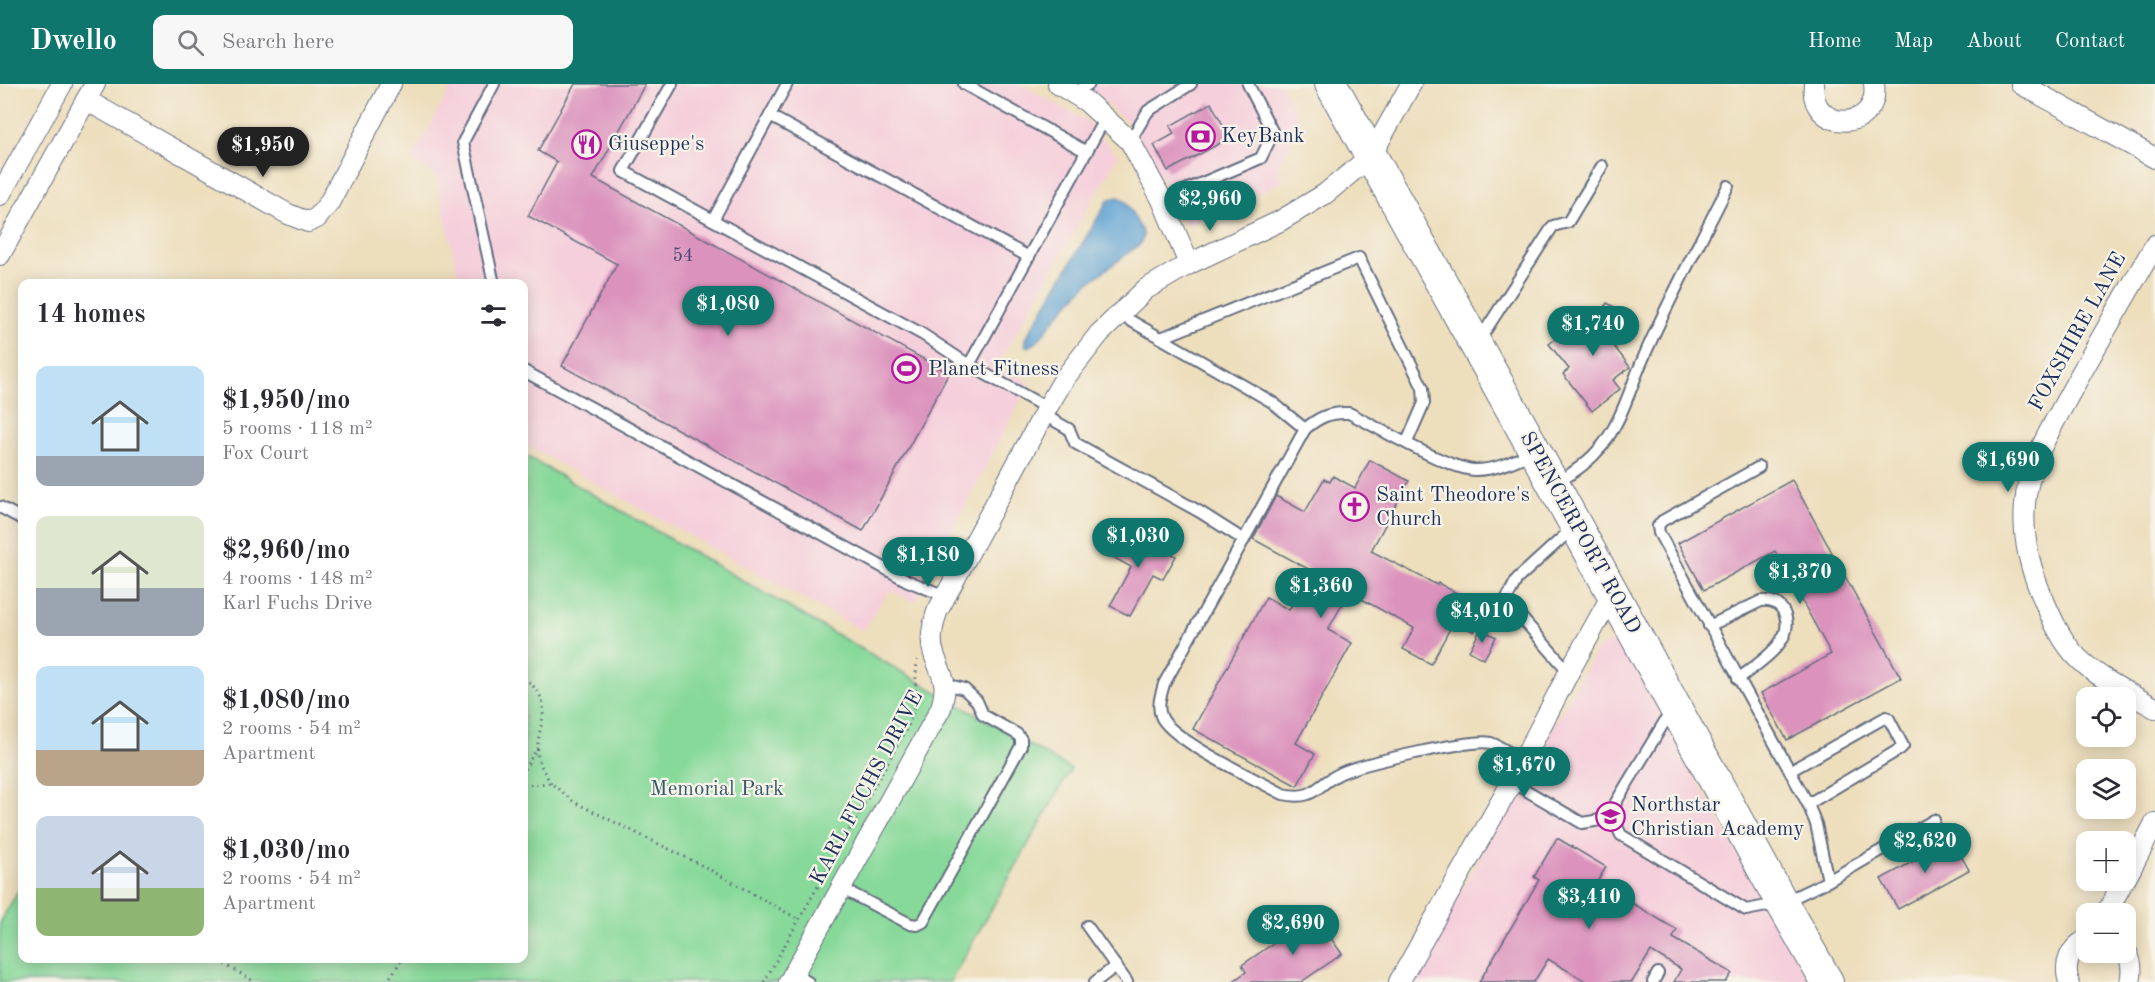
<!DOCTYPE html>
<html lang="en">
<head>
<meta charset="utf-8">
<style>
  :root { --surface:#fff; --page:#f7f7f7; --text:#2b2b33; --muted:#7c7c81; --accent:#0f766e }
  body { margin:0; font-family:"Old Standard TT",serif; background:var(--page); color:var(--text); height:100vh; display:flex; flex-direction:column; font-size:22px; white-space:nowrap }
  * { box-sizing:border-box; margin:0 }
  p { font-size:20px; color:var(--muted) }
  .icon { flex:none; width:33px; height:33px; fill:none; stroke:currentColor; stroke-width:2; stroke-linecap:round; stroke-linejoin:round }
  .map { position:relative; flex:1; overflow:hidden }
  .panel { position:absolute; left:18px; top:195px; width:510px; height:684px; display:flex; flex-direction:column; background:var(--surface); border-radius:12px; box-shadow:0 3px 15px #0003 }
  .panel>* { flex:none }
  .buttons { position:absolute; left:2076px; top:603px; display:grid; gap:12px }
  .buttons a { display:grid; place-items:center; width:60px; height:60px; border-radius:12px; background:var(--surface); box-shadow:0 3px 15px #0003; font-size:30px }
  .price { position:absolute; translate:-50% -51px; padding:0 14px; border-radius:21px; background:var(--accent); color:#fff; font-size:20px; line-height:39px; filter:drop-shadow(0 2px 3px #0008) }
  .price::after { content:''; position:absolute; left:50%; top:36px; width:18px; height:14px; margin-left:-9px; background:inherit; clip-path:polygon(0 0,100% 0,50% 100%) }
  .price.active { background:#222; color:#fff }
  ul { padding:0; list-style:none }
  li { display:flex; align-items:center; gap:18px; height:150px; padding:0 18px }
  li span { display:grid; place-items:center; flex:none; width:168px; height:120px; border-radius:12px; color:#555 }
  li>.icon { margin-inline-start:auto }
  span .icon { width:72px; height:72px; fill:#fffc; stroke-width:1 }
  li b { font-size:26px }
  h2 { display:flex; justify-content:space-between; align-items:center; height:72px; padding:0 18px; font-size:26px }
  header { display:flex; align-items:center; gap:36px; box-sizing:border-box; height:84px; padding:0 30px; background:var(--accent); color:#fff }
  header strong { font-size:28px }
  nav { display:flex; gap:33px; margin-inline-start:auto; font-size:21px }
  .search { width:420px; height:54px; background:var(--page); display:flex; align-items:center; gap:15px; box-sizing:border-box; padding:0 21px; border-radius:12px; color:var(--muted); font-size:22px }
  .map>svg:first-child { display:block }
  .built { fill:#f5cfdb }
  .green { fill:#87d99a; stroke:#51847c; stroke-width:1.5 }
  .water { fill:#5ca0d1; stroke:#3c6898; stroke-width:1.5 }
  .building { fill:#db93bd }
  .lines { fill:none; stroke-linecap:round; stroke-linejoin:round }
  .service-casing { stroke:#646c7f; stroke-width:14 }
  .minor-casing { stroke:#646c7f; stroke-width:22 }
  .primary-casing { stroke:#646c7f; stroke-width:34 }
  .path { stroke:#646c7f; stroke-width:3; stroke-dasharray:1.5 4.5; stroke-linecap:butt }
  .service { stroke:#fff; stroke-width:10 }
  .minor { stroke:#fff; stroke-width:20 }
  .primary { stroke:#fff; stroke-width:32 }
  .labels { text-anchor:middle; dominant-baseline:central; stroke-width:4.5; stroke-linejoin:round; paint-order:stroke }
  .number-label { font-size:18px; fill:#4b4876 }
  .poi-label { font-size:21px; fill:#1b2f5e; stroke:#f7f3e8; text-anchor:start }
  .street-label { font-size:21px; fill:#1b2f5e; stroke:#f7f3e8 }
  .park-label { font-size:21px; fill:#365a6d; stroke:#f7f3e8 }
</style>
</head>
<body>
<header>
<strong>Dwello</strong>
<div class="search"><svg class="icon" aria-label="search" viewBox="0 0 24 24"><circle cx="10" cy="10" r="6"/><path d="M15 15l6 6"/></svg>Search here</div>
<nav><a>Home</a><a>Map</a><a>About</a><a>Contact</a></nav>
</header>
<div class="map">
<svg width="2155" height="898" viewBox="0 0 2155 898">
  <rect width="100%" height="100%" fill="#f7f3e8"/>
  <filter id="ink" filterUnits="userSpaceOnUse"><feTurbulence type="fractalNoise" baseFrequency=".0167" numOctaves="2"/><feDisplacementMap in="SourceGraphic" scale="12" xChannelSelector="R" yChannelSelector="G"/><feConvolveMatrix kernelMatrix="1 2 1 2 8 2 1 2 1" color-interpolation-filters="sRGB"/></filter>
  <filter id="wash" filterUnits="userSpaceOnUse"><feTurbulence type="fractalNoise" baseFrequency=".008" numOctaves="4" result="noise"/><feDisplacementMap in="SourceGraphic" scale="24" xChannelSelector="R" yChannelSelector="G"/><feGaussianBlur stdDeviation="1.35" result="paint"/><feColorMatrix in="noise" values="0 0 0 0 0 0 0 0 0 0 0 0 0 0 0 0 0 1.4 0 .05"/><feComposite in="paint" operator="in"/></filter>
  <g filter="url(#wash)">
    <rect width="100%" height="100%" fill="#eddebc"/>
    <g class="built">
      <polygon points="453,0 1020,0 1087,37 1118,72 997,282 1030,298 915,518 889,506 863,547 524,360 524,200 460,199 436,92 411,76"/>
      <polygon points="1074,0 1281,0 1299,35 1290,62 1276,84 1284,96 1232,123 1187,142 1131,41 1096,11"/>
      <polygon points="1615,557 1623,563 1809,898 1409,898 1596,567 1601,562"/>
    </g>
    <polygon class="green" points="524,371 1071,685 950,898 0,898 0,839 22,800 22,874 524,874"/>
    <polygon class="water" points="1119,113 1126,118 1143,149 1143,154 1139,161 1087,200 1058,231 1037,258 1029,263 1025,261 1025,255 1109,115"/>
    <g id="blocks">
      <g class="building">
        <polygon points="575,0 645,0 593,94 949,289 863,447 562,282 617,180 528,132 557,78 538,67"/>
        <polygon points="1211,19 1230,54 1168,87 1154,61 1174,50 1170,42"/>
        <polygon points="1607,219 1629,231 1613,261 1630,283 1613,296 1620,305 1592,327 1563,290 1569,285 1549,260 1579,236 1591,251"/>
        <polygon points="1370,376 1409,397 1371,467 1437,501 1438,499 1486,525 1474,548 1454,537 1431,580 1403,565 1414,544 1349,508 1328,546 1352,559 1296,659 1315,670 1297,702 1193,645 1266,513 1289,526 1312,487 1253,455 1276,412 1305,428 1324,395 1330,398 1333,392 1355,404"/>
        <polygon points="1792,396 1901,594 1787,656 1761,609 1831,570 1775,467 1704,506 1678,459"/>
        <polygon points="1126,445 1176,472 1163,495 1153,490 1130,532 1110,522 1131,483 1111,472"/>
        <polygon points="1481,545 1496,553 1484,575 1469,567"/>
        <polygon points="1557,754 1606,783 1597,798 1677,846 1673,854 1732,889 1726,898 1674,898 1681,885 1651,867 1632,898 1587,898 1548,875 1534,898 1479,898 1539,796 1534,793"/>
        <polygon points="1952,756 1969,786 1898,825 1881,795"/>
        <polygon points="1315,831 1342,870 1301,898 1232,898 1246,888 1242,881"/>
      </g>
    </g>
  </g>
  <g filter="url(#ink)">
    <use href="#blocks" fill-opacity="0" stroke="#646c7f" stroke-width="1.5"/>
    <g class="lines">
      <defs>
        <g id="service">
          <polyline points="494,0 463,58 494,200"/>
          <polyline points="672,0 623,87 922,250 969,281 1047,324"/>
          <polyline points="964,0 1087,68"/>
          <polyline points="1074,9 1089,0"/>
          <polyline points="770,32 1029,173"/>
          <polyline points="1130,57 1148,27 1191,0"/>
          <polyline points="1162,116 1261,74 1273,49 1248,0"/>
          <polyline points="713,136 787,0"/>
          <polyline points="1119,230 1272,318 1305,345"/>
          <polyline points="1161,254 1359,174 1423,304 1424,319 1407,358"/>
          <polyline points="1478,258 1553,142 1568,138 1602,82"/>
          <polyline points="969,281 1105,34"/>
          <polyline points="524,287 908,497 945,512"/>
          <polyline points="1044,331 1069,345 1075,359 1200,428 1244,456"/>
          <path d="M1556 399C1574 389 1589 378 1602 362 1622 336 1630 304 1643 275 1668 216 1700 159 1728 102"/>
          <polyline points="0,423 22,435"/>
          <path d="M1709 542 1761 517C1769 516 1777 518 1782 525 1801 555 1757 580 1738 595"/>
          <polyline points="1569,588 1506,516 1517,495 1573,444"/>
          <polyline points="1671,627 1616,718 1613,734 1621,751 1746,826 1782,819 1828,797 1816,740 1808,720 1659,449 1658,442 1662,437 1759,383"/>
          <path d="M1523 677C1513 671 1502 663 1491 659 1473 654 1360 680 1341 689 1315 701 1316 717 1283 710 1258 696 1170 656 1161 632 1157 621 1161 611 1164 600L1305 345C1319 333 1330 328 1349 329 1375 342 1450 386 1475 386 1496 386 1514 377 1532 369"/>
          <polyline points="1790,687 1886,633 1889,635 1903,662 1900,665 1808,720"/>
          <polyline points="1512,698 1582,739 1613,734"/>
          <polyline points="1828,797 1934,736"/>
          <polyline points="841,804 910,840 917,841 923,838 1021,662 1021,655 1017,650 983,631 977,617 964,605 946,600"/>
          <polyline points="1087,842 1127,898"/>
          <polyline points="794,890 808,898"/>
          <polyline points="1095,898 1116,882"/>
          <polyline points="1653,898 1658,889"/>
        </g>
        <g id="minor">
          <polyline points="1058,0 1087,18 1130,57 1162,116 1189,180"/>
          <path d="M1814 0C1808 49 1881 49 1874 0"/>
          <polyline points="2021,0 2155,74"/>
          <polyline points="86,16 288,130 308,138 317,134 329,119 391,0"/>
          <polyline points="0,111 62,0"/>
          <path d="M2155 161C2126 211 2097 260 2069 311 2051 345 2028 380 2025 420 2022 453 2029 482 2042 512 2051 533 2062 559 2079 575 2101 596 2129 609 2155 624"/>
          <polyline points="0,171 95,0"/>
          <polyline points="2126,794 2155,739"/>
          <polyline points="2106,830 2124,796"/>
          <path d="M2126 867C2132 877 2133 886 2130 898"/>
          <path d="M789 898 941 624C949 596 942 594 934 570 929 556 933 541 937 528L1047 324 1064 295 1099 250 1146 205 1189 180 1280 137 1325 110 1371 72 1411 0"/>
          <polyline points="1399,898 1512,698 1569,588 1613,509"/>
          <path d="M2069 898C2063 880 2070 864 2086 856"/>
        </g>
        <polyline id="primary" points="1331,0 1535,367 1782,819 1827,898"/>
      </defs>
      <use href="#service" class="service-casing"/>
      <use href="#minor" class="minor-casing"/>
      <use href="#primary" class="primary-casing"/>
      <g class="path">
        <path d="M524 594C560 622 534 640 538 673 540 682 546 691 551 699"/>
        <polyline points="524,685 538,664"/>
        <polyline points="524,701 551,699 574,718 703,782 798,835"/>
        <polyline points="214,874 255,898"/>
        <polyline points="387,898 403,874"/>
        <path d="M764 898 907 644C919 617 914 603 917 576"/>
      </g>
      <use href="#service" class="service"/>
      <use href="#minor" class="minor"/>
      <use href="#primary" class="primary"/>
    </g>
  </g>
  <defs>
    <symbol id="bank-ring" viewBox="-11 -11 22 22"><circle r="9.5" fill="#f7f3e8" stroke="#b5179e" stroke-width="1.5"/><path d="M-6-4H6V4H-6ZM0-2.3a2.3 2.3 0 1 0 0 4.6a2.3 2.3 0 1 0 0-4.6Z" fill="#b5179e"/></symbol>
    <symbol id="restaurant-ring" viewBox="-11 -11 22 22"><circle r="9.5" fill="#f7f3e8" stroke="#b5179e" stroke-width="1.5"/><path d="M-5-6h1v4h1v-4h1v4h1v-4h1v5L-1.5 .5V6h-2V.5L-5-1ZM5-6V6H3V1.5H1.5Q1.5-4 5-6Z" fill="#b5179e"/></symbol>
    <symbol id="stadium-ring" viewBox="-11 -11 22 22"><circle r="9.5" fill="#f7f3e8" stroke="#b5179e" stroke-width="1.5"/><path d="M0-5a6.5 5 0 1 0 0 10a6.5 5 0 1 0 0-10ZM-3.5-1.8h7v3.6h-7Z" fill="#b5179e"/></symbol>
    <symbol id="church-ring" viewBox="-11 -11 22 22"><circle r="9.5" fill="#f7f3e8" stroke="#b5179e" stroke-width="1.5"/><path d="M-1.2-6h2.4v3.5h3.3v2.4h-3.3V6h-2.4V-.1h-3.3v-2.4h3.3Z" fill="#b5179e"/></symbol>
    <symbol id="school-ring" viewBox="-11 -11 22 22"><circle r="9.5" fill="#f7f3e8" stroke="#b5179e" stroke-width="1.5"/><path d="M0-5L7-2L0 1L-7-2ZM-4 1L0 2.5L4 1V4Q0 6-4 4Z" fill="#b5179e"/></symbol>
  </defs>
  <g fill-rule="evenodd">
    <use href="#bank-ring" x="1184" y="36" width="33" height="33"/>
    <use href="#restaurant-ring" x="570" y="44" width="33" height="33"/>
    <use href="#stadium-ring" x="890" y="268" width="33" height="33"/>
    <use href="#church-ring" x="1338" y="406" width="33" height="33"/>
    <use href="#school-ring" x="1594" y="716" width="33" height="33"/>
  </g>
  <g class="labels">
    <g class="number-label">
      <text x="683" y="172">54</text>
    </g>
    <g class="poi-label">
      <text x="1221" y="52">KeyBank</text>
      <text x="608" y="60">Giuseppe's</text>
      <text x="928" y="285">Planet Fitness</text>
      <text x="1376" y="411">Saint Theodore's<tspan x="1376" dy="24">Church</tspan></text>
      <text x="1631" y="721">Northstar<tspan x="1631" dy="24">Christian Academy</tspan></text>
    </g>
    <g class="street-label">
      <text transform="translate(2078 248) rotate(-61)">FOXSHIRE LANE</text>
      <text transform="translate(1580 449) rotate(61)">SPENCERPORT ROAD</text>
      <text transform="translate(867 704) rotate(-62)">KARL FUCHS DRIVE</text>
    </g>
    <g class="park-label">
      <text x="717" y="705">Memorial Park</text>
    </g>
  </g>
</svg>
<div class="buttons">
<a><svg class="icon" aria-label="locate" viewBox="0 0 24 24"><circle cx="12" cy="12" r="6"/><path d="M12 2v4M12 18v4M2 12h4M18 12h4"/></svg></a>
<a><svg class="icon" aria-label="layers" viewBox="0 0 24 24"><path d="M12 4l9 5-9 5-9-5zM3 14l9 5 9-5"/></svg></a>
<a>+</a>
<a>−</a>
</div>
<b class="price active" style="left:263px;top:94px">$1,950</b>
<b class="price" style="left:1210px;top:148px">$2,960</b>
<b class="price" style="left:728px;top:253px">$1,080</b>
<b class="price" style="left:1593px;top:273px">$1,740</b>
<b class="price" style="left:2008px;top:409px">$1,690</b>
<b class="price" style="left:1138px;top:485px">$1,030</b>
<b class="price" style="left:928px;top:504px">$1,180</b>
<b class="price" style="left:1800px;top:521px">$1,370</b>
<b class="price" style="left:1321px;top:535px">$1,360</b>
<b class="price" style="left:1482px;top:560px">$4,010</b>
<b class="price" style="left:1524px;top:714px">$1,670</b>
<b class="price" style="left:1925px;top:790px">$2,620</b>
<b class="price" style="left:1589px;top:846px">$3,410</b>
<b class="price" style="left:1293px;top:872px">$2,690</b>
<section class="panel">
<h2>14 homes<svg class="icon" aria-label="filters" viewBox="0 0 24 24"><path d="M4 7h16M4 17h16"/><circle cx="9" cy="7" r="2"/><circle cx="15" cy="17" r="2"/></svg></h2>
<ul>
<li><span style="background:linear-gradient(#bfe0f5 75%,#9aa5b1 0)"><svg class="icon" aria-label="home" viewBox="0 0 24 24"><path d="M3 11l9-7 9 7M6 9v11h12V9"/></svg></span><div><b>$1,950/mo</b><p>5 rooms · 118 m²</p><p>Fox Court</p></div></li>
<li><span style="background:linear-gradient(#dfe7d0 60%,#9aa5b1 0)"><svg class="icon" aria-label="home" viewBox="0 0 24 24"><path d="M3 11l9-7 9 7M6 9v11h12V9"/></svg></span><div><b>$2,960/mo</b><p>4 rooms · 148 m²</p><p>Karl Fuchs Drive</p></div></li>
<li><span style="background:linear-gradient(#bfe0f5 70%,#b9a48a 0)"><svg class="icon" aria-label="home" viewBox="0 0 24 24"><path d="M3 11l9-7 9 7M6 9v11h12V9"/></svg></span><div><b>$1,080/mo</b><p>2 rooms · 54 m²</p><p>Apartment</p></div></li>
<li><span style="background:linear-gradient(#c9d6e8 60%,#8fb573 0)"><svg class="icon" aria-label="home" viewBox="0 0 24 24"><path d="M3 11l9-7 9 7M6 9v11h12V9"/></svg></span><div><b>$1,030/mo</b><p>2 rooms · 54 m²</p><p>Apartment</p></div></li>
</ul>
</section>
</div>
</body>
</html>
